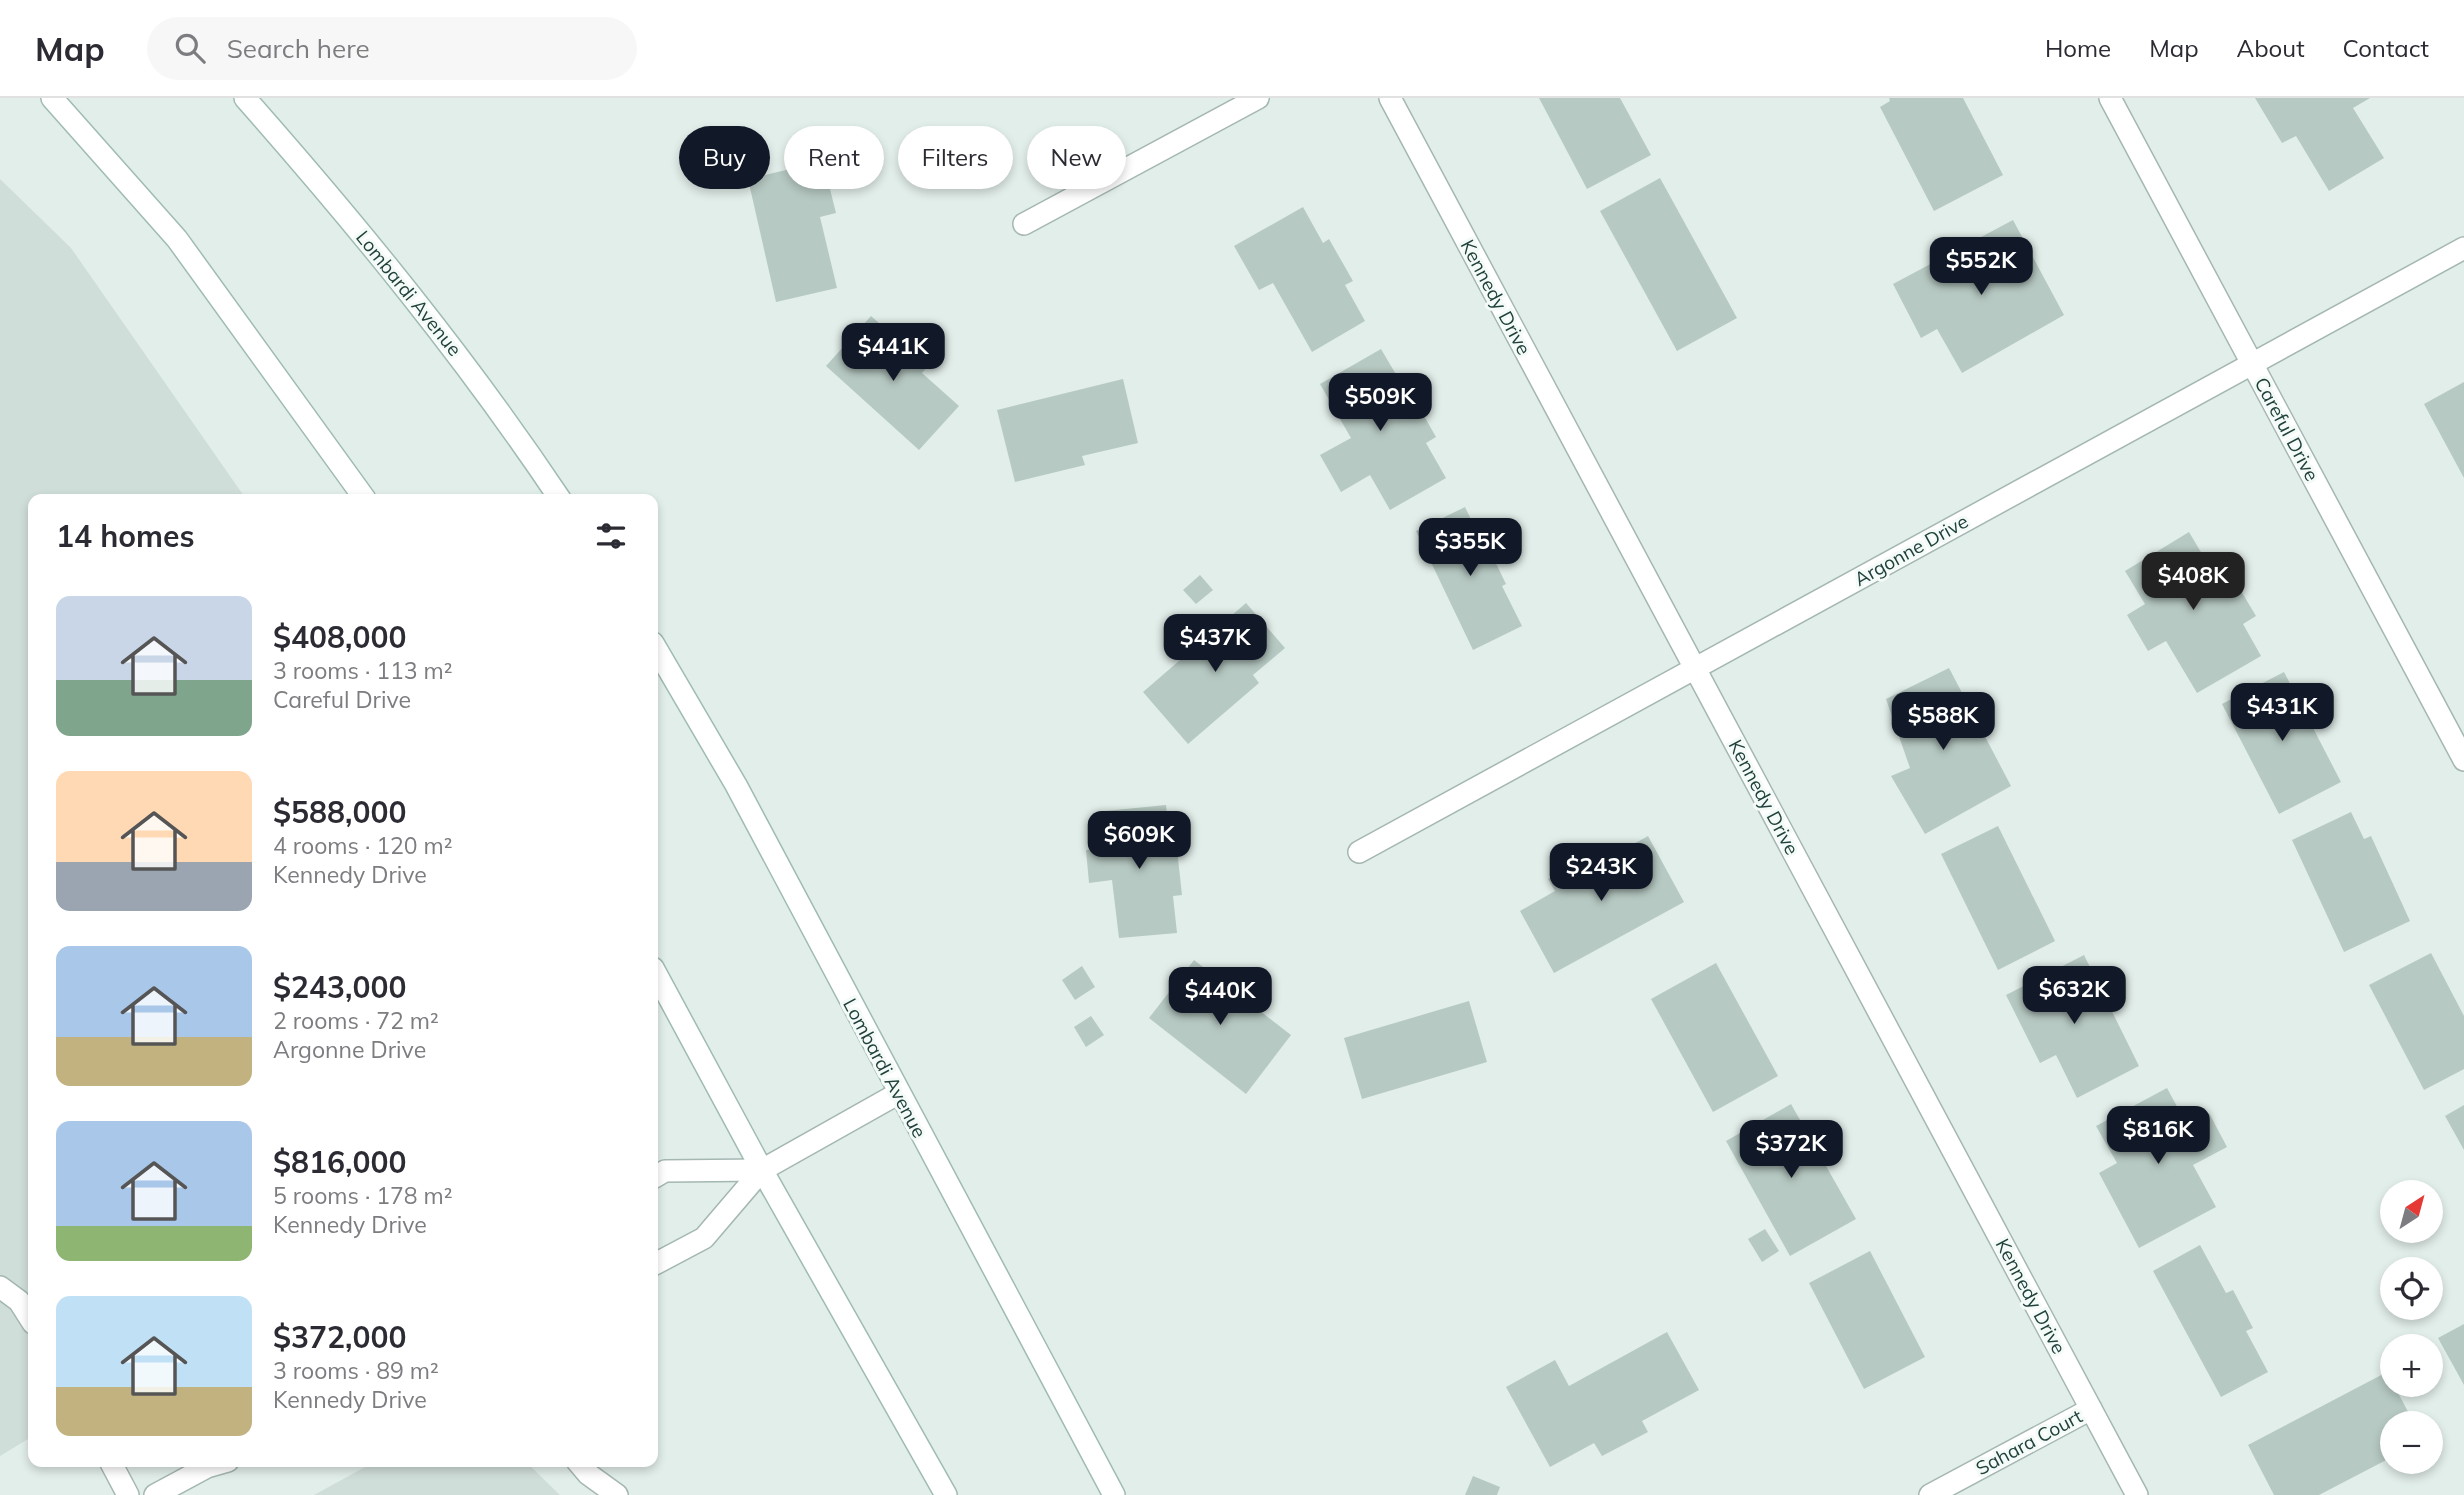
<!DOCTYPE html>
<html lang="en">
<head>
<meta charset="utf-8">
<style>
  :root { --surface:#fff; --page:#f7f7f7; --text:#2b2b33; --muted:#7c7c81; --line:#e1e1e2; --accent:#111827 }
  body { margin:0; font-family:Mulish,sans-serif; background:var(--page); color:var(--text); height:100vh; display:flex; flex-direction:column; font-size:26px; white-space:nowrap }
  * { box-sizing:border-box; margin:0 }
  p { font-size:23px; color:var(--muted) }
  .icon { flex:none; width:38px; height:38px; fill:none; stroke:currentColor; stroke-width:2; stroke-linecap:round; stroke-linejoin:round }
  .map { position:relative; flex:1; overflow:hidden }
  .side { position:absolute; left:28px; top:396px; width:630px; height:973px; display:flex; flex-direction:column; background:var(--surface); border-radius:14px; box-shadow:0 4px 10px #0003 }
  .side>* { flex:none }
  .hud { position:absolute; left:679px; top:28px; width:665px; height:63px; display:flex; gap:14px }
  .needle { width:46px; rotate:36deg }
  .tools { position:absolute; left:2380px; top:1082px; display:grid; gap:14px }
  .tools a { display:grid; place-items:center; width:63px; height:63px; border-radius:50%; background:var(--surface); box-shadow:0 4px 10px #0003; font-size:35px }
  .price { position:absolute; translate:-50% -60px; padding:0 16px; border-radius:14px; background:var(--accent); color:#fff; font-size:23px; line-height:46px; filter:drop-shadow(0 2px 4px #0008) }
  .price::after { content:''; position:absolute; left:50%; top:42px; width:21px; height:16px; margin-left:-10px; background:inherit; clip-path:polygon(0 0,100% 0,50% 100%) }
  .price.current { background:#222; color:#fff }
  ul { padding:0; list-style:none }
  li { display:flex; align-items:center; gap:21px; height:175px; padding:0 28px }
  li span { display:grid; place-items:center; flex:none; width:196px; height:140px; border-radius:14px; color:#555 }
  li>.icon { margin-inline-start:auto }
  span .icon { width:84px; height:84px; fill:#fffc; stroke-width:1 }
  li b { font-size:30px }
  h2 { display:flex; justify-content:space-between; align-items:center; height:84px; padding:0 28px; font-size:30px }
  .pill { padding:0 24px; border-radius:32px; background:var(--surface); box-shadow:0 4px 10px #0003; font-size:24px; line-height:63px }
  .pill.current { background:var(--accent); color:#fff }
  header { display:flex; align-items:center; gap:42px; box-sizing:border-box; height:98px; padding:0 35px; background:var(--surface); border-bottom:2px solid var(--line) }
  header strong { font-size:33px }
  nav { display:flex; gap:38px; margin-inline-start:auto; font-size:24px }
  .search { width:490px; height:63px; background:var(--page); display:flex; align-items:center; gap:18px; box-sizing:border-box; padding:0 24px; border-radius:38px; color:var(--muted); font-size:26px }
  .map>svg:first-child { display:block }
  .built { fill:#d0ded9 }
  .building { fill:#b7c9c3 }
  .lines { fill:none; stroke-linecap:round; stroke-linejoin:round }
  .lane-casing { stroke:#a4b7b2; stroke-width:24 }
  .street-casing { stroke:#a4b7b2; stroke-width:24 }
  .secondary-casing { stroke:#9fbbb3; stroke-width:24 }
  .lane { stroke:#fff; stroke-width:21 }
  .street { stroke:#fff; stroke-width:21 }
  .secondary { stroke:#fff; stroke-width:21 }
  .labels { text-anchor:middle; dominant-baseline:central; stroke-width:6; stroke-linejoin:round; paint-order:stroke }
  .street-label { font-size:19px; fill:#20413b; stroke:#f4faf7 }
</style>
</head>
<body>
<header>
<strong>Map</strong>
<div class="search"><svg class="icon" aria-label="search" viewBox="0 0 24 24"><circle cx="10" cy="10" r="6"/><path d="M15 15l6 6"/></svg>Search here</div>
<nav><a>Home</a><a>Map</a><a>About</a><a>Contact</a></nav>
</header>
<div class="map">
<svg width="2464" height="1397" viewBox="0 0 2464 1397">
  <rect width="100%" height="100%" fill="#e2eeea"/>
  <g class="built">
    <polygon points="0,81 71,150 246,401 33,401 33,1338 0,1358"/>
    <polygon points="376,1363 525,1363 560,1397 314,1397"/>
  </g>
  <g class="building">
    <polygon points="1539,0 1620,0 1651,57 1587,91"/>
    <polygon points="1889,0 1963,0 2003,77 1934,113 1880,9 1890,3"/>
    <polygon points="2255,0 2370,0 2353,10 2384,60 2329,93 2296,38 2282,45"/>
    <polygon points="823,63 836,115 820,119 837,190 776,204 748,81"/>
    <polygon points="1660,80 1737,220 1677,253 1600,113"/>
    <polygon points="1303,109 1323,145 1329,141 1353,183 1345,187 1365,223 1312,254 1273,185 1259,192 1234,148"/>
    <polygon points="2013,122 2064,217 1962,275 1937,231 1921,240 1893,186"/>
    <polygon points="871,218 928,268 922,275 959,308 919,352 826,268"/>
    <polygon points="1381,251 1404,290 1407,288 1436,339 1426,345 1446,380 1390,412 1370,377 1341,394 1320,357 1351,340 1320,286"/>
    <polygon points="1123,281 1138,345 1082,358 1085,367 1015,384 997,312"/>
    <polygon points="2464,284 2464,380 2424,306"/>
    <polygon points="1465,409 1481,442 1484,441 1506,486 1502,488 1522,528 1473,552 1416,433"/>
    <polygon points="2189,434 2208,466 2220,458 2256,518 2243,526 2261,558 2197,595 2166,543 2148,553 2127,517 2145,506 2125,473"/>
    <polygon points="1200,477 1213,492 1196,506 1183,492"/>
    <polygon points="1246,505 1285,550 1253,577 1259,585 1188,646 1143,594"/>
    <polygon points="1949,570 2011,688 1925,736 1891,678 1910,670 1886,601"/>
    <polygon points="2284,574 2341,684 2279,716 2222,606"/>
    <polygon points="1166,707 1171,752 1177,751 1182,797 1173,798 1177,835 1119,840 1112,782 1089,785 1086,752 1109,749 1105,713"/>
    <polygon points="2351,714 2364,741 2371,738 2410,823 2344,854 2292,742"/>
    <polygon points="1998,728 2055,843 1998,872 1941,756"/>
    <polygon points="1648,738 1684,804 1554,875 1520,813 1555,793 1548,781 1605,750 1610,759"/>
    <polygon points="2431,855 2464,918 2464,971 2424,992 2369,887"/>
    <polygon points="2084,857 2139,968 2077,1000 2056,957 2040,965 2006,897"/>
    <polygon points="1194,862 1291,937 1246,996 1149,920"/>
    <polygon points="1716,865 1778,978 1713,1014 1651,901"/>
    <polygon points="1082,868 1095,889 1075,902 1062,882"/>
    <polygon points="1469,903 1487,964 1362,1001 1344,940"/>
    <polygon points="1091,918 1104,937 1086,949 1074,929"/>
    <polygon points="2167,990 2187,1027 2209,1015 2227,1049 2193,1067 2216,1109 2139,1150 2099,1075 2117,1065 2096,1028"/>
    <polygon points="1791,1006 1856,1121 1790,1158 1726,1043"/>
    <polygon points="2464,1007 2464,1052 2445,1018"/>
    <polygon points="1765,1131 1779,1153 1762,1164 1748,1141"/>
    <polygon points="2200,1147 2226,1195 2233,1192 2253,1230 2246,1233 2268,1274 2221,1299 2153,1173"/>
    <polygon points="1870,1153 1925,1259 1864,1291 1809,1185"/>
    <polygon points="2464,1226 2464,1287 2438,1240"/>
    <polygon points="1667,1234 1699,1292 1642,1323 1648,1334 1602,1358 1594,1345 1550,1369 1506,1289 1555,1262 1569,1288"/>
    <polygon points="2387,1274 2414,1325 2392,1325 2392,1359 2319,1397 2274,1397 2248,1347"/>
    <polygon points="1473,1378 1500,1389 1497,1397 1465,1397"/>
  </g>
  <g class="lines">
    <defs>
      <g id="lane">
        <polyline points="0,1189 19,1203 33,1225"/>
        <polyline points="110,1363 128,1397"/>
      </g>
      <g id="street">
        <polyline points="1390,0 2137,1397"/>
        <polyline points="2110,0 2464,662"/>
        <polyline points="1024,126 1258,0"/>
        <polyline points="1359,754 2464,150"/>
        <polyline points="653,1080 665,1073 762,1072"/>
        <polyline points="653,1167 704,1140 762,1072 899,995"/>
        <polyline points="577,1363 588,1376 617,1397"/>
        <polyline points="155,1397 207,1369 228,1363"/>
        <polyline points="1930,1397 2091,1311"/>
      </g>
      <g id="secondary">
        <polyline points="52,0 177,141 365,401"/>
        <path d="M245 0C358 128 465 259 560 401"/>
        <polyline points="653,545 736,687 1114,1397"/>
        <polyline points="653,870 762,1072 946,1397"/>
      </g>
    </defs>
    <use href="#lane" class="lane-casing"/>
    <use href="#street" class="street-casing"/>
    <use href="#secondary" class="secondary-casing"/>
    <use href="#lane" class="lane"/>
    <use href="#street" class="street"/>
    <use href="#secondary" class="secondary"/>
  </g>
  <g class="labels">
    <g class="street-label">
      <text transform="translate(409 195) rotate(51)">Lombardi Avenue</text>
      <text transform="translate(1496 199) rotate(62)">Kennedy Drive</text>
      <text transform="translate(2287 331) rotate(62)">Careful Drive</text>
      <text transform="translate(1911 452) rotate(-29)">Argonne Drive</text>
      <text transform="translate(1764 699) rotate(62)">Kennedy Drive</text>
      <text transform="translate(885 970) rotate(62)">Lombardi Avenue</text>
      <text transform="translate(2031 1198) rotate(62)">Kennedy Drive</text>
      <text transform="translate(2029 1344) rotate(-28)">Sahara Court</text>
    </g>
  </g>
</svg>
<div class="tools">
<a><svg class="needle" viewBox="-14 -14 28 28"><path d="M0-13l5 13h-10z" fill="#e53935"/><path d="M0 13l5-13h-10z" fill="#7c7c81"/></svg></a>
<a><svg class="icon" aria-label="locate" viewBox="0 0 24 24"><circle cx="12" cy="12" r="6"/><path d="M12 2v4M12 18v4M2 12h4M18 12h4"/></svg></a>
<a>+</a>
<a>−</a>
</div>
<b class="price" style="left:1981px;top:199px">$552K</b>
<b class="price" style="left:893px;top:285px">$441K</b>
<b class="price" style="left:1380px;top:335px">$509K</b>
<b class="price" style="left:1470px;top:480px">$355K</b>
<b class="price current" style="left:2193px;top:514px">$408K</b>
<b class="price" style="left:1215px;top:576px">$437K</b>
<b class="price" style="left:2282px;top:645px">$431K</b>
<b class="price" style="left:1943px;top:654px">$588K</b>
<b class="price" style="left:1139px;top:773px">$609K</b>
<b class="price" style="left:1601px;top:805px">$243K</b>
<b class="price" style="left:2074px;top:928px">$632K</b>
<b class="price" style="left:1220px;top:929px">$440K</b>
<b class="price" style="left:2158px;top:1068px">$816K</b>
<b class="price" style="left:1791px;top:1082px">$372K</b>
<div class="hud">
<a class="pill current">Buy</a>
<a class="pill">Rent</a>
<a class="pill">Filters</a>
<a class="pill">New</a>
</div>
<section class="side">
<h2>14 homes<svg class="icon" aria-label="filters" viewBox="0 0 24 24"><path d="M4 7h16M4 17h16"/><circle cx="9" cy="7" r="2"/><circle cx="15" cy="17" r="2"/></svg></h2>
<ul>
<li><span style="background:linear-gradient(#c9d6e8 60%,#7fa58c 0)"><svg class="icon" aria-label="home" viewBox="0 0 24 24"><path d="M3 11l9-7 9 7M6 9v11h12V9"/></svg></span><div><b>$408,000</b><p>3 rooms · 113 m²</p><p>Careful Drive</p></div></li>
<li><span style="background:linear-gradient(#ffd9b3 65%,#9aa5b1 0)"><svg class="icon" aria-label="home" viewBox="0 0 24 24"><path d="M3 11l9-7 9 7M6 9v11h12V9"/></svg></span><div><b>$588,000</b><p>4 rooms · 120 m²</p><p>Kennedy Drive</p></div></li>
<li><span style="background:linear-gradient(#a9c7e8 65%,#c2b280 0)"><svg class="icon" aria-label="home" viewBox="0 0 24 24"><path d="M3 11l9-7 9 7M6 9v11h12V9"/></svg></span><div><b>$243,000</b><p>2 rooms · 72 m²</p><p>Argonne Drive</p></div></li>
<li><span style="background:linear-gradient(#a9c7e8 75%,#8fb573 0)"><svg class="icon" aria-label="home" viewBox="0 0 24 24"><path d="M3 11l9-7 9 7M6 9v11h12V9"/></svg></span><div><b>$816,000</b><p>5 rooms · 178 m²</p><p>Kennedy Drive</p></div></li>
<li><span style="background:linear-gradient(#bfe0f5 65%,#c2b280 0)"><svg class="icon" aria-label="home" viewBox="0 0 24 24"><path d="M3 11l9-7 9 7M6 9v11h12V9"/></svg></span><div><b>$372,000</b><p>3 rooms · 89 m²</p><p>Kennedy Drive</p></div></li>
</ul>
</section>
</div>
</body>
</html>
